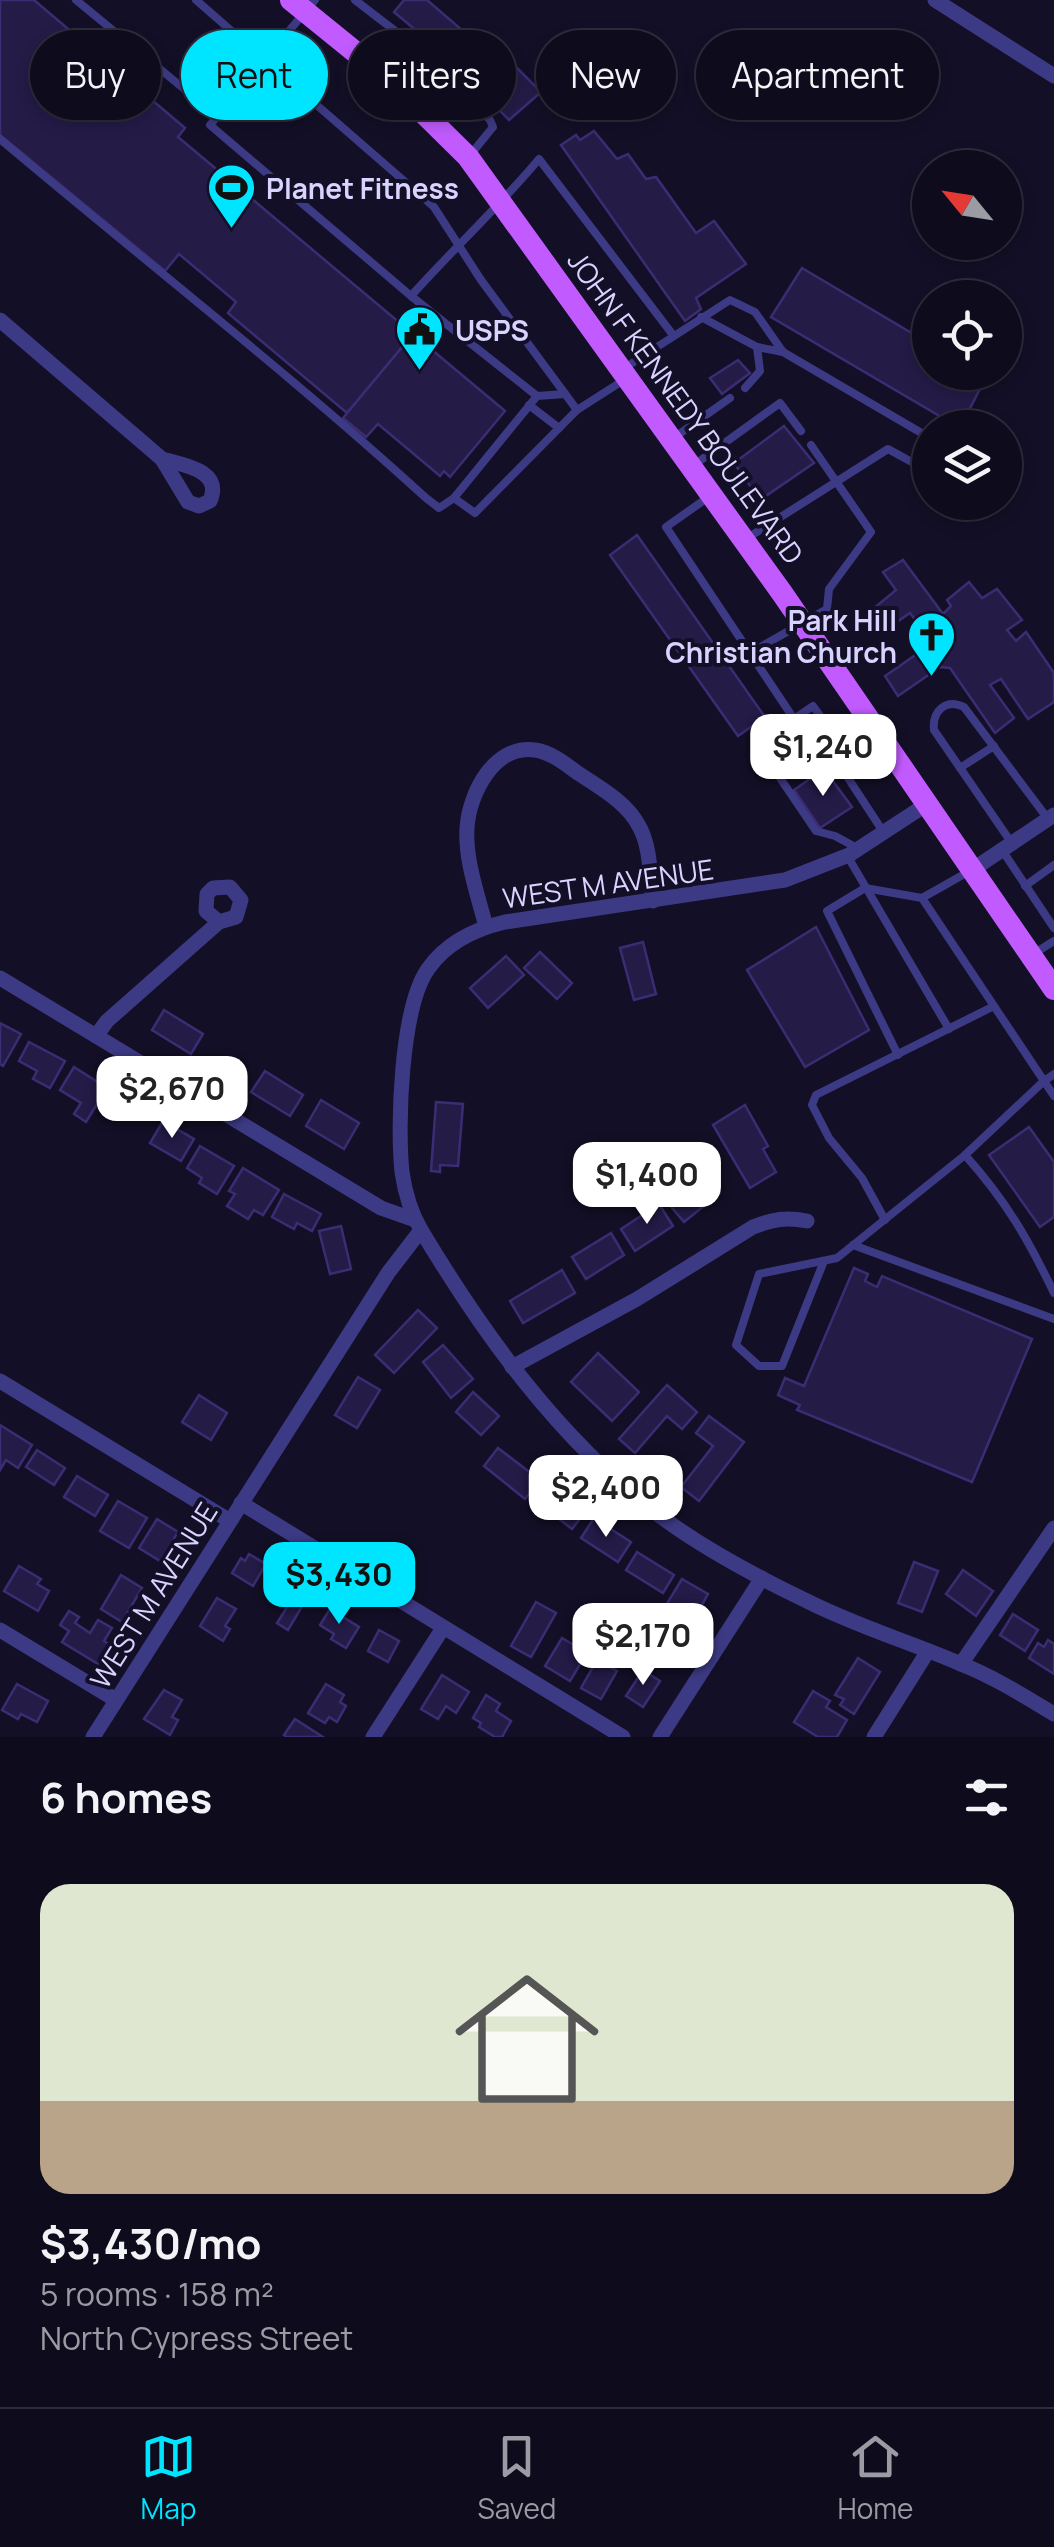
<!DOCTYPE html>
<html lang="en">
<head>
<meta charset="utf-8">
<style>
  :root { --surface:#0e0b1c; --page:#1c1929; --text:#f1f3f6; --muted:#9b9ba3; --line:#2e2b3b; --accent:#00e5ff }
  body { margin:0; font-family:Manrope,sans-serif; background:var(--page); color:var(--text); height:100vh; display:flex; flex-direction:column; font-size:38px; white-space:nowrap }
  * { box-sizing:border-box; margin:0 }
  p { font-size:32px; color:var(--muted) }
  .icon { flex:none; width:55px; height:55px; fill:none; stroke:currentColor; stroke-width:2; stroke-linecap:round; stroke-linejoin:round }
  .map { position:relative; height:1737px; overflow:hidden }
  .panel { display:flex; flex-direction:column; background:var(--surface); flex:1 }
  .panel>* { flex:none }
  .top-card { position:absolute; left:30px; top:30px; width:995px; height:90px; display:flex; gap:20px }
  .needle { width:65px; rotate:300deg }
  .controls { position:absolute; left:912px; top:150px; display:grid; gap:20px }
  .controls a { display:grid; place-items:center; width:110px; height:110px; border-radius:50%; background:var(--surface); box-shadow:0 5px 15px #0003,0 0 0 2px var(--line); font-size:50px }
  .price { position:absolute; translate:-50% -85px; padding:0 22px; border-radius:20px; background:#fff; color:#222; font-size:32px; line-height:65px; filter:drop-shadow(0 2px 5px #0008) }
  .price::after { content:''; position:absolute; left:50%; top:60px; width:30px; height:22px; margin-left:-15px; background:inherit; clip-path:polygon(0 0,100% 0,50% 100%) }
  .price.selected { background:var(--accent); color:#111 }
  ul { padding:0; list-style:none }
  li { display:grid; align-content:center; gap:20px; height:530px; padding:0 40px }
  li+li { border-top:2px solid var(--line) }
  li span { display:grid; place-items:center; height:310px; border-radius:30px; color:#555 }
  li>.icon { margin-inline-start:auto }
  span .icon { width:180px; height:180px; fill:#fffc; stroke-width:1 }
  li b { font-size:42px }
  h2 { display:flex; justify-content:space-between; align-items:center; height:120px; padding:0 40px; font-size:42px }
  .chip { padding:0 35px; border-radius:45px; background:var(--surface); box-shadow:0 5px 15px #0003,0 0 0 2px var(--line); font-size:35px; line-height:90px }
  .chip.selected { background:var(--accent); color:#111 }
  .tabs { display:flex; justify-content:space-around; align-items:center; height:140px; border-top:2px solid var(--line); background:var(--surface); font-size:28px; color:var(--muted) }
  .tabs a { display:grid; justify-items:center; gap:5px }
  .tabs .selected { color:var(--accent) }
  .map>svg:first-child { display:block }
  .building { fill:#241b47; stroke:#3b2d73; stroke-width:2.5 }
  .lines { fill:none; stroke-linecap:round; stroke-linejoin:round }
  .service { stroke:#3d3a85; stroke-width:8 }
  .minor { stroke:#3d3a85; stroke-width:15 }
  .primary { stroke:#c25bff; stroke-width:22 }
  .labels { text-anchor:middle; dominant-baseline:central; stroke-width:8; stroke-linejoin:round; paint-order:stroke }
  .poi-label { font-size:28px; font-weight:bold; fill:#d9d4ff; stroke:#130f26; text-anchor:start }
  .street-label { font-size:28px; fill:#d9d4ff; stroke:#130f26 }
</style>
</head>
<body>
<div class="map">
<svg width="1054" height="1737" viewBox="0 0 1054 1737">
  <rect width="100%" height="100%" fill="#130f26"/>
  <g class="building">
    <polygon points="0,0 34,0 185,128 178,137 413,334 347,413 228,313 236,302 179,254 165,271 0,135"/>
    <polygon points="404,0 427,0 462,30 442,52 394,12"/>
    <polygon points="510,61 541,92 509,120 479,89"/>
    <polygon points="594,131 617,159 628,154 646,179 656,177 696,233 714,221 746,264 696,298 701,309 685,321 561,145 576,135 580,140"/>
    <polygon points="802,268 930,344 930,372 979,372 986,377 960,428 771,317"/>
    <polygon points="413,334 505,411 450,477 444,471 440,476 378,424 366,437 343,418"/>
    <polygon points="738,360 750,373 722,394 710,378"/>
    <polygon points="784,426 814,463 760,500 734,463"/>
    <polygon points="637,535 765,717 738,736 610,555"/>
    <polygon points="903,560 943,614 951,606 947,600 969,582 982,598 997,589 1022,620 1007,630 1016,641 1026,632 1054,673 1054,702 1028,719 1001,679 990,685 1014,718 995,733 950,668 940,667 898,696 885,676 924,649 920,645 928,637 910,613 888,628 873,609 896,590 883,572"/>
    <polygon points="798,721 823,760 797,778 772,738"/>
    <polygon points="824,769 852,807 820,828 794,790"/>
    <polygon points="816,927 869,1030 805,1067 747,970"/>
    <polygon points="643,942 656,994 634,1000 620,948"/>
    <polygon points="540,952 572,983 557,999 524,968"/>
    <polygon points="506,956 524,975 488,1008 470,988"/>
    <polygon points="164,1010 203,1034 191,1054 152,1030"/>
    <polygon points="0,1023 21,1034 3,1066 0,1064"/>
    <polygon points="29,1042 65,1061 50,1088 33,1079 37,1071 19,1061"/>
    <polygon points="74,1067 107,1088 86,1122 74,1114 81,1103 60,1090"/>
    <polygon points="265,1071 303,1095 290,1116 251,1092"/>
    <polygon points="321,1100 359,1123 344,1149 306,1126"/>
    <polygon points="436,1102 463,1104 458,1166 440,1165 440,1172 431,1171"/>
    <polygon points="745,1105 768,1146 763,1149 776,1172 750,1188 713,1125"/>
    <polygon points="163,1121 194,1139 181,1161 150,1143"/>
    <polygon points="1029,1127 1054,1162 1054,1217 1040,1227 989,1155"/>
    <polygon points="200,1146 234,1166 217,1194 199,1183 202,1178 187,1168"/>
    <polygon points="243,1168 279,1190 263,1215 254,1210 248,1219 227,1206 235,1194 229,1191"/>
    <polygon points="704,1173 720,1193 684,1222 667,1202"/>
    <polygon points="284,1194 321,1214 312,1231 297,1223 294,1229 272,1217"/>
    <polygon points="659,1204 673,1226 635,1251 621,1229"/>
    <polygon points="341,1226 351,1269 330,1274 319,1231"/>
    <polygon points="611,1233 624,1255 586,1279 572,1257"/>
    <polygon points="854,1268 868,1274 865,1281 877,1287 882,1276 1032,1339 972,1482 797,1410 800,1405 778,1395 785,1378 804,1386"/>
    <polygon points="562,1270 575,1293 523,1323 510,1301"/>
    <polygon points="418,1310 437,1328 394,1373 375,1355"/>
    <polygon points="443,1345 473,1379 451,1398 423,1362"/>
    <polygon points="598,1353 639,1392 612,1421 571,1382"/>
    <polygon points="358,1377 380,1390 357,1428 335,1415"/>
    <polygon points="667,1385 697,1412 682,1429 667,1416 635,1453 619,1439"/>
    <polygon points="473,1392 499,1416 481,1435 456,1412"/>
    <polygon points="199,1395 227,1413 211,1440 182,1422"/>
    <polygon points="709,1416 744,1442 699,1501 681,1487 713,1446 696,1433"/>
    <polygon points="0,1425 32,1445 18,1468 6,1460 0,1470"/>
    <polygon points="498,1448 540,1480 525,1499 484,1466"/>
    <polygon points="37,1450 65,1468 54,1485 26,1467"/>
    <polygon points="77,1476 108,1495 95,1516 64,1497"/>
    <polygon points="553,1480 589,1507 572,1529 537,1502"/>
    <polygon points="118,1501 147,1518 129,1548 100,1531"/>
    <polygon points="594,1518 631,1542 618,1562 581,1538"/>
    <polygon points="157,1519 178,1532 160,1561 139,1548"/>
    <polygon points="637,1552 674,1575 663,1593 626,1570"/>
    <polygon points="249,1554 266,1564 253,1586 232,1573 241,1558 245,1561"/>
    <polygon points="914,1562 938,1571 922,1612 898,1603"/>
    <polygon points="19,1566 41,1579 37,1584 49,1591 38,1611 4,1591"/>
    <polygon points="963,1570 993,1591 976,1616 946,1594"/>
    <polygon points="289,1574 313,1588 288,1630 277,1623 289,1604 276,1596"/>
    <polygon points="121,1575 142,1588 122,1622 101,1609"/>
    <polygon points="682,1579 708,1594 698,1612 688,1605 679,1620 663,1610"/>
    <polygon points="217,1598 236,1609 225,1626 230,1629 223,1641 200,1626"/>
    <polygon points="536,1602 556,1613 531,1657 511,1646"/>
    <polygon points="333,1604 343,1610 340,1615 359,1627 346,1648 331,1639 334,1634 320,1625"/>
    <polygon points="69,1611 79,1617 75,1623 90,1633 98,1620 112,1628 104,1641 110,1645 98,1664 62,1642 69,1631 60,1625"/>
    <polygon points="1013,1614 1038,1630 1025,1651 1000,1635"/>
    <polygon points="379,1630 399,1641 388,1662 368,1651"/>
    <polygon points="562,1638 587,1653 570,1681 545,1666"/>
    <polygon points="1048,1640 1054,1644 1054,1674 1029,1658 1038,1643 1044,1647"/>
    <polygon points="858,1658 880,1672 854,1714 840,1705 844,1699 835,1695"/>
    <polygon points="597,1660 617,1671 601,1699 581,1688"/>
    <polygon points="643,1670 660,1681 643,1707 626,1696"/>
    <polygon points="442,1675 469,1692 456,1713 446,1706 438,1719 421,1709"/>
    <polygon points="17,1684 48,1701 37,1722 21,1714 18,1719 2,1710"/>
    <polygon points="326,1684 344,1695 340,1702 346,1706 337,1722 329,1717 325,1723 308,1713"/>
    <polygon points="164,1690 182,1700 172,1717 178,1720 170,1735 144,1719"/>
    <polygon points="813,1691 830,1701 826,1707 847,1720 837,1737 818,1737 794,1722"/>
    <polygon points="486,1695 500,1704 496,1711 511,1721 502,1737 495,1737 479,1727 481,1723 473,1718"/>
    <polygon points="295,1719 323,1737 287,1737 284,1735"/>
  </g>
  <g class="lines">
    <g class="service">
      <polyline points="76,0 217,116"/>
      <polyline points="196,0 434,207 481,280 577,410 624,380"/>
      <path d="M315 0 210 125 411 296C453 249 499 207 539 159L673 335"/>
      <polyline points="355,0 394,30 400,40 379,65"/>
      <polyline points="452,82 490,120 493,127 471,154"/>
      <polyline points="423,110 495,40"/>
      <path d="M0 139C142 259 289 373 426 498L439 508 454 498"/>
      <polyline points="411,296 537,396 454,498 475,513 577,410"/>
      <polyline points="701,317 757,347 783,352"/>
      <polyline points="626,367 730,300 755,312 783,352 930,438"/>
      <polyline points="745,388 760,371 757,347"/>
      <polyline points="537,396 565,394"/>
      <polyline points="529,405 559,428"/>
      <polyline points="675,437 730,398"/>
      <polyline points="694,465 780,403 801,431"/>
      <polyline points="710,496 666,527 794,719"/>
      <polyline points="746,539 888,449 930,472"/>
      <polyline points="750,653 827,609 829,589 871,532 811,445"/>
      <polyline points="960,768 994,746"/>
      <path d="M1011 842 934 730C932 711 946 698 964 707L1048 819"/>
      <polyline points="859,849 835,836 816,831 757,744 813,706 843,747 835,758 884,833"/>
      <polyline points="1002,850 1054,928"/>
      <polyline points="848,857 949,1029"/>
      <polyline points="1025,886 1054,865"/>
      <polyline points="922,898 1044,1081 1054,1074"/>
      <polyline points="1035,953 1054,941"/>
      <polyline points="898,1055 827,911 865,888 922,898 968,872"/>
      <path d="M965 1155C1006 1201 1027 1237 1054 1293"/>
      <polyline points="885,1220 862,1178 829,1138 812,1105 816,1095 992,1007"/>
      <polyline points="853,1245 1054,1319"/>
      <polyline points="824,1261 782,1366 759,1366 736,1345 759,1274 837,1258 965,1155 1044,1081 1054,1096"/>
    </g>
    <g class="minor">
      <polyline points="935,0 1054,76"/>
      <polyline points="0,320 162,459"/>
      <path d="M162 459C183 465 223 470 210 501L199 506 188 502Z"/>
      <path d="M927 804 849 855 785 880 505 922C475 929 446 943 428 969 401 1007 397 1125 402 1172 405 1193 410 1211 421 1230 484 1335 558 1438 656 1513 702 1548 755 1576 807 1601 856 1626 910 1642 961 1664 994 1677 1024 1696 1054 1714"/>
      <polyline points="972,870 1054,815"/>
      <path d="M486 927C478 895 465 861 467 828 469 794 494 744 535 750 550 752 564 763 575 771 598 787 626 801 639 826 651 847 650 878 653 901"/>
      <polyline points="0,978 381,1208 415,1220"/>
      <polyline points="96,1036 107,1021 219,922 236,917 241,900 230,887 213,888 207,894 206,911 219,922"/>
      <path d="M512 1367 637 1299 753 1227C773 1219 787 1217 807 1221"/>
      <polyline points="0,1381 230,1521"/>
      <polyline points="241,1503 623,1737"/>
      <polyline points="0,1630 116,1700"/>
      <polyline points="961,1664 1054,1528"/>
      <polyline points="93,1737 388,1273 421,1230"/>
      <polyline points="373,1737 443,1628"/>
      <polyline points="660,1737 762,1578"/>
      <polyline points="874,1737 928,1651"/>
    </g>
    <polyline class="primary" points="291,0 391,81 468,157 782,593 1054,989"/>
  </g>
  <defs>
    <symbol id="stadium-pin" viewBox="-11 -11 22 30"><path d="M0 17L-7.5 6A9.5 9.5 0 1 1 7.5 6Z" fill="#00e5ff" stroke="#130f26"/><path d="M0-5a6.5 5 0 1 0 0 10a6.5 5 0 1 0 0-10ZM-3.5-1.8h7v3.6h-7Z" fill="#111"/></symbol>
    <symbol id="civic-pin" viewBox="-11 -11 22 30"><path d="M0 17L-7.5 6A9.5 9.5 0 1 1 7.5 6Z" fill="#00e5ff" stroke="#130f26"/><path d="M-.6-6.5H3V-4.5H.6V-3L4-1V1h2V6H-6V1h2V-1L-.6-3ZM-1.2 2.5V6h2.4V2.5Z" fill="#111"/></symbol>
    <symbol id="church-pin" viewBox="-11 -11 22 30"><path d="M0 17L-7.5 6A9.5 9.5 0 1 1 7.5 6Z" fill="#00e5ff" stroke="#130f26"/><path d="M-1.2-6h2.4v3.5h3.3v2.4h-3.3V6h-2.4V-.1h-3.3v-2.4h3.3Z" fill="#111"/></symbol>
  </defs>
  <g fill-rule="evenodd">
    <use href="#stadium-pin" x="204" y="160" width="55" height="75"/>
    <use href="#civic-pin" x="392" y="302" width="55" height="75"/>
    <use href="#church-pin" x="904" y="608" width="55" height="75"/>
  </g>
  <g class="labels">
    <g class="poi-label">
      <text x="266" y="188">Planet Fitness</text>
      <text x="455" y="330">USPS</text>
      <text x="897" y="620" text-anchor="end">Park Hill<tspan x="897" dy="32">Christian Church</tspan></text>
    </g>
    <g class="street-label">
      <text transform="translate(686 407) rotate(54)">JOHN F KENNEDY BOULEVARD</text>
      <text transform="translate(608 883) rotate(-8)">WEST M AVENUE</text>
      <text transform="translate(153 1595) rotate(-58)">WEST M AVENUE</text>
    </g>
  </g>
</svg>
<div class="controls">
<a><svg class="needle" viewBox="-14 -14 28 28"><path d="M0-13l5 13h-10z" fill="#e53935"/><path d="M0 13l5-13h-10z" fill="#9b9ba3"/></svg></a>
<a><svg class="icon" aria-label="locate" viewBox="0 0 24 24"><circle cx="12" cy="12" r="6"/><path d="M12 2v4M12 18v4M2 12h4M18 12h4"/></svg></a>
<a><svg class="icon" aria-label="layers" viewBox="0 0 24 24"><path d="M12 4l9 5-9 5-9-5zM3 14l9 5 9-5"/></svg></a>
</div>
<b class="price" style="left:823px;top:799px">$1,240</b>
<b class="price" style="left:172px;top:1141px">$2,670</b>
<b class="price" style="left:647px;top:1227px">$1,400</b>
<b class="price" style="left:606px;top:1540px">$2,400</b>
<b class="price selected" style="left:339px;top:1627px">$3,430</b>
<b class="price" style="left:643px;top:1688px">$2,170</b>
<div class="top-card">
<a class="chip">Buy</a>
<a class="chip selected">Rent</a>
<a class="chip">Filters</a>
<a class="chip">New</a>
<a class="chip">Apartment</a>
</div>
</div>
<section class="panel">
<h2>6 homes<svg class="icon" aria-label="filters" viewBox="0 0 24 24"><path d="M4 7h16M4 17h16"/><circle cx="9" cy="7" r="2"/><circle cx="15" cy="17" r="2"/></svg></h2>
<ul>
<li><span style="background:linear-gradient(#dfe7d0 70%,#b9a48a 0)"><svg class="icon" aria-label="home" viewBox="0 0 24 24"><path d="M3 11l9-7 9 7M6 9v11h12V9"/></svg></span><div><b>$3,430/mo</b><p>5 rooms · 158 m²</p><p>North Cypress Street</p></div></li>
</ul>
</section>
<nav class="tabs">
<a class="selected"><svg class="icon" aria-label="map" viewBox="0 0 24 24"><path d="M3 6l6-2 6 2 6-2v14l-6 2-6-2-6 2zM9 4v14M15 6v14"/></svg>Map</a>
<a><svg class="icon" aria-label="saved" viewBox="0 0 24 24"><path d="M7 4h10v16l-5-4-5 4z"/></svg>Saved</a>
<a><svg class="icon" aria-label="home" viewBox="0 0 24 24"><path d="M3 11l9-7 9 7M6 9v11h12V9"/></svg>Home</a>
</nav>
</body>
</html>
